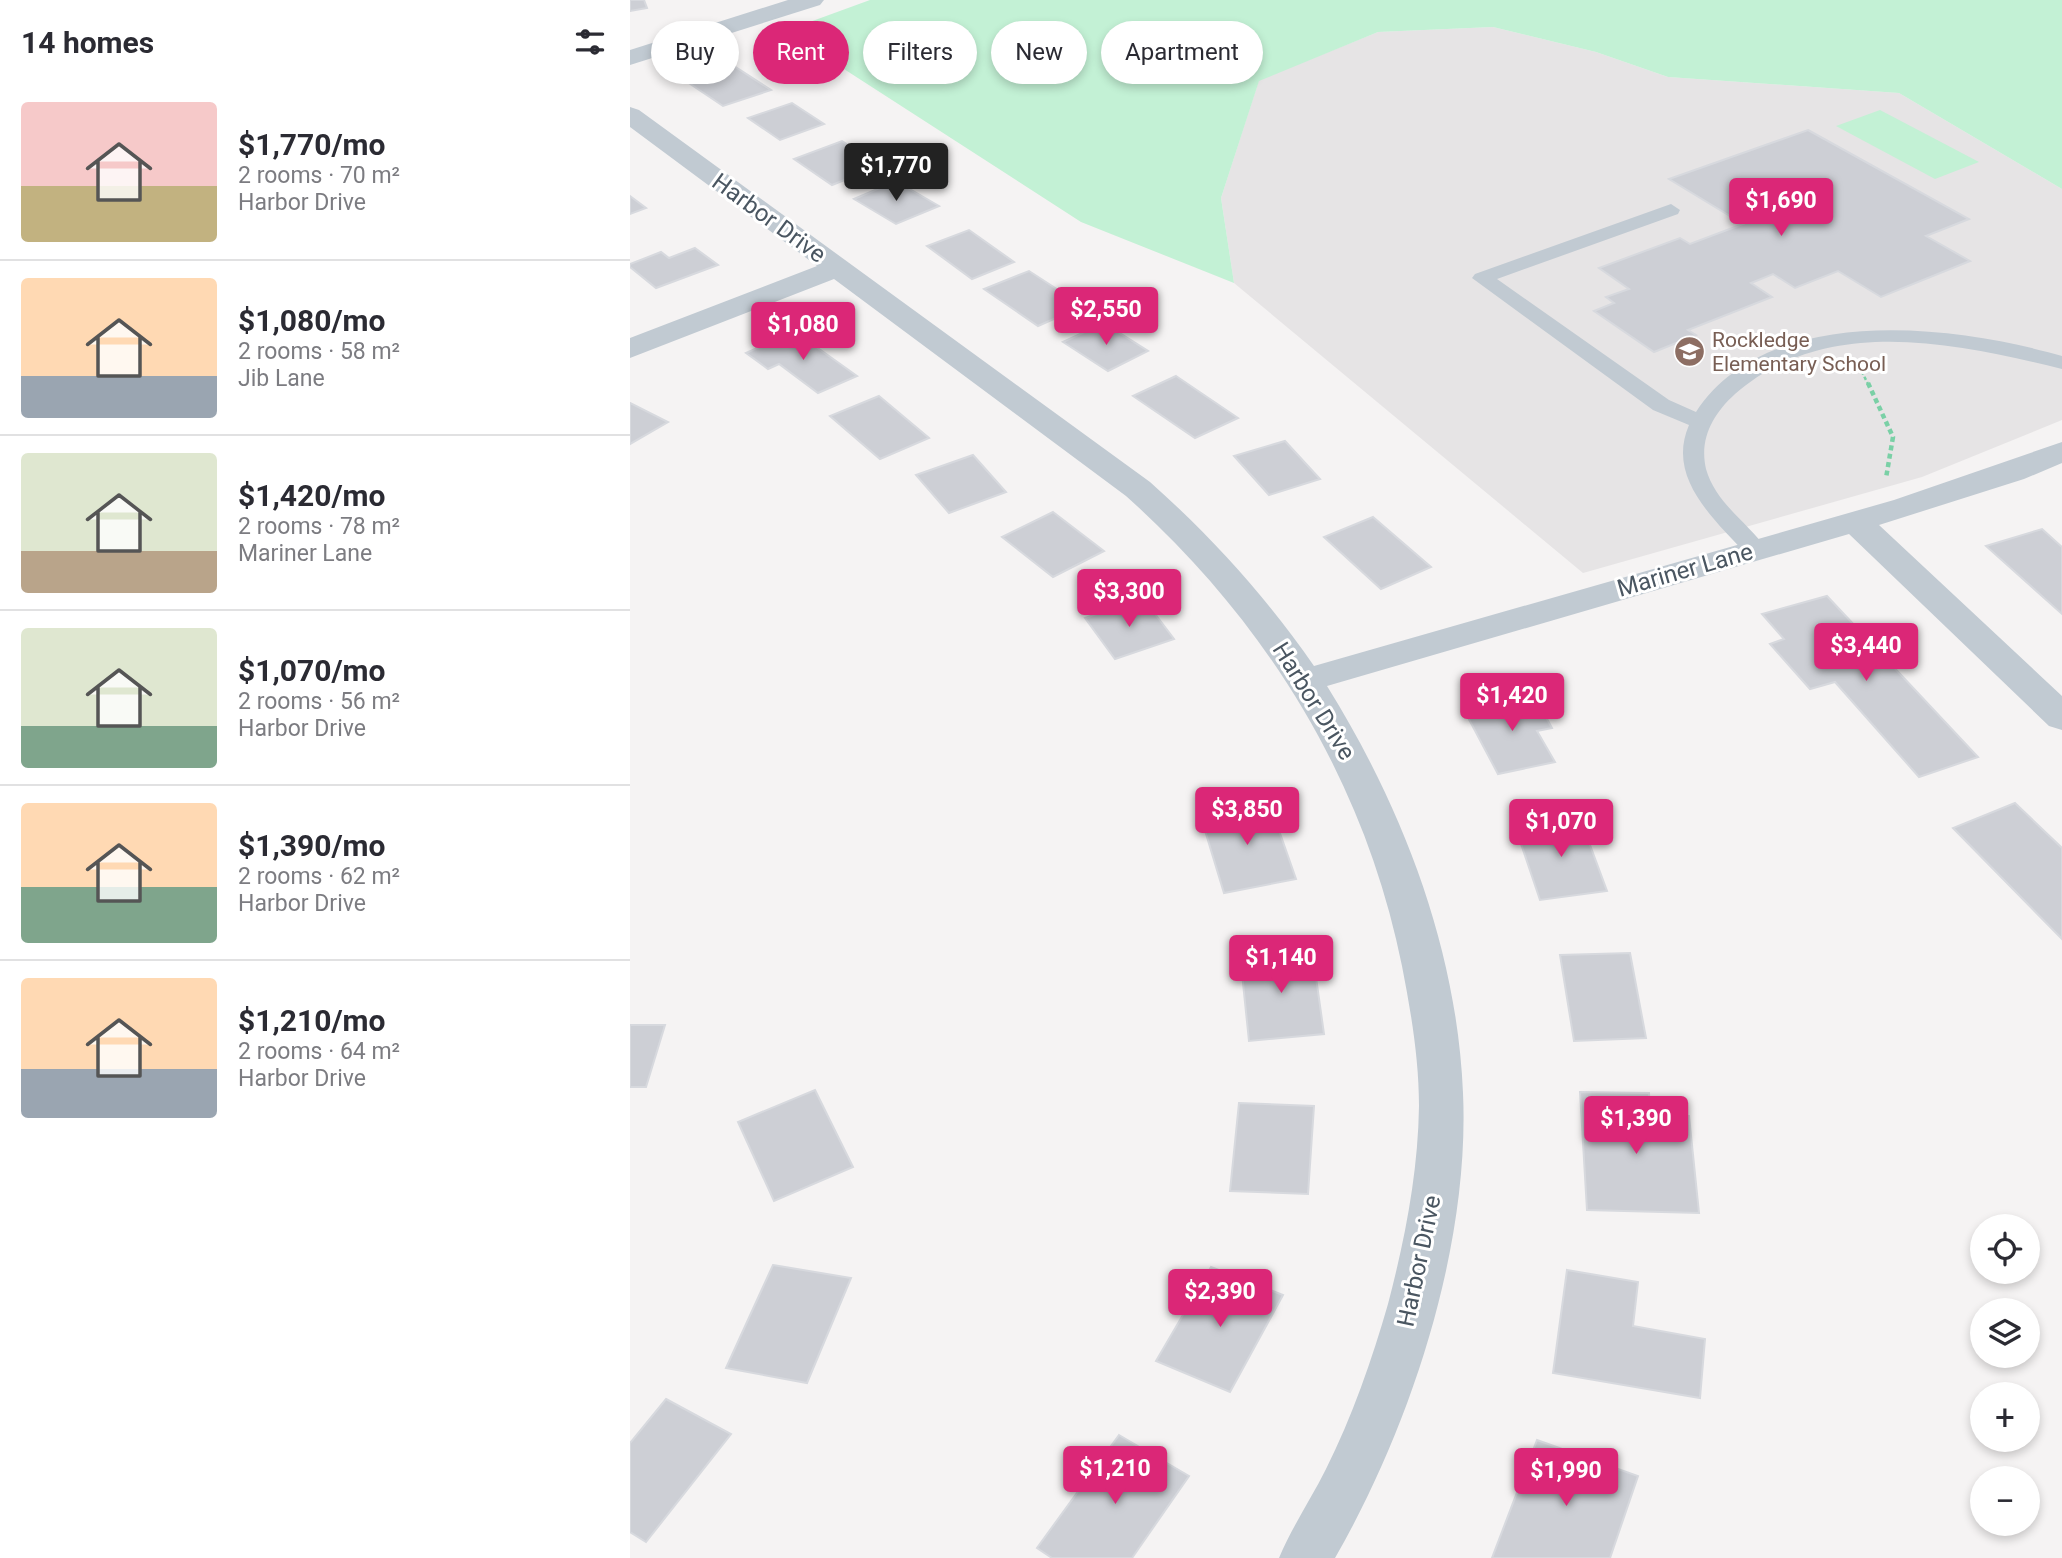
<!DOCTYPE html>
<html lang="en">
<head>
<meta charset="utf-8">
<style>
  :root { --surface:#fff; --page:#f2f2f3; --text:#2b2b33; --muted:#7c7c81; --line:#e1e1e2; --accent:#db2777 }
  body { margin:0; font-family:Roboto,sans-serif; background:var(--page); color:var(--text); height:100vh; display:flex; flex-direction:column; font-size:26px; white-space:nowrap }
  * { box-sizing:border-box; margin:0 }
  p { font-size:23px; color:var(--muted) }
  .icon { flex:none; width:38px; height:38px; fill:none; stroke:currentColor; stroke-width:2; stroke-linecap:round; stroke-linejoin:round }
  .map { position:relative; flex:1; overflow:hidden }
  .drawer { display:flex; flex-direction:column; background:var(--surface); width:630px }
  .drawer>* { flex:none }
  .banner { position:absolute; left:21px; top:21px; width:665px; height:63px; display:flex; gap:14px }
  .buttons { position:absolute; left:1340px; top:1214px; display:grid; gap:14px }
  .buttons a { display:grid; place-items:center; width:70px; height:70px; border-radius:50%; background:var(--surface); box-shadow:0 4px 10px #0003; font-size:35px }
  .price { position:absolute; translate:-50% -60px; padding:0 16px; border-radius:7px; background:var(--accent); color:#fff; font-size:23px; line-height:46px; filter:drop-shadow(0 2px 4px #0008) }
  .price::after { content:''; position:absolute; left:50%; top:42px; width:21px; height:16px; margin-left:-10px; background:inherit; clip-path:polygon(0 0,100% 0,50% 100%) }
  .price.active { background:#222; color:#fff }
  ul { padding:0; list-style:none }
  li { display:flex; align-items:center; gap:21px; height:175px; padding:0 21px }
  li+li { border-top:2px solid var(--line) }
  li span { display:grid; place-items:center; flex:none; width:196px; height:140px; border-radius:7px; color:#555 }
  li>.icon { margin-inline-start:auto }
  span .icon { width:84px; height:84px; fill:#fffc; stroke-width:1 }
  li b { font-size:30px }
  h2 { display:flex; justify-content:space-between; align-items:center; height:84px; padding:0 21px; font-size:30px }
  .chip { padding:0 24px; border-radius:32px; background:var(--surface); box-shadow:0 4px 10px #0003; font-size:24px; line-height:63px }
  .chip.active { background:var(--accent); color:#fff }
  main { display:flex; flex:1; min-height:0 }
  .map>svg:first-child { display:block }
  .education { fill:#e6e4e5 }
  .green { fill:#c3f1d5 }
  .building { fill:#cdcfd5; stroke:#d7d9de; stroke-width:2 }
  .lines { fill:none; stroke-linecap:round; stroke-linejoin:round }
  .path-far1 { stroke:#7ad0a6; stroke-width:2.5; stroke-dasharray:3.5 2.5; stroke-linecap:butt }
  .path { stroke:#7ad0a6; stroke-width:4.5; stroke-dasharray:5 3.5; stroke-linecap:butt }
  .lane { fill:#c1cad2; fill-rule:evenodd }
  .street { fill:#c1cad2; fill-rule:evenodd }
  .labels { text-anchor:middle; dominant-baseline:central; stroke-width:6; stroke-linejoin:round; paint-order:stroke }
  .far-education-label { font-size:21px; fill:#785e54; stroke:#fff; text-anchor:start }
  .street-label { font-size:24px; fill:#4a5661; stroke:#fff }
</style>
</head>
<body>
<main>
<section class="drawer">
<h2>14 homes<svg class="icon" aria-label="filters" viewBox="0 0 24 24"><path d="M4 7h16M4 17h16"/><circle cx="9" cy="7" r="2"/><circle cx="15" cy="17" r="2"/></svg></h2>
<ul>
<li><span style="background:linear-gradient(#f6c9c9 60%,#c2b280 0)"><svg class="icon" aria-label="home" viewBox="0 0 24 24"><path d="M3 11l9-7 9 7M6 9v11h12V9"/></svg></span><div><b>$1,770/mo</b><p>2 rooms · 70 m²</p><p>Harbor Drive</p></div></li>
<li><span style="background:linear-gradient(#ffd9b3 70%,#9aa5b1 0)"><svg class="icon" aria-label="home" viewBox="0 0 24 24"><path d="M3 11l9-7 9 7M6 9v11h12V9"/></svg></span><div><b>$1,080/mo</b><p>2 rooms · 58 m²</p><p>Jib Lane</p></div></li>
<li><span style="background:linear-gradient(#dfe7d0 70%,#b9a48a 0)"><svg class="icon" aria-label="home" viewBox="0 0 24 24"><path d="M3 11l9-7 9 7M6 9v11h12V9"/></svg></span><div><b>$1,420/mo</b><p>2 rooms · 78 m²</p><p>Mariner Lane</p></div></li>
<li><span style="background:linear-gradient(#dfe7d0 70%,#7fa58c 0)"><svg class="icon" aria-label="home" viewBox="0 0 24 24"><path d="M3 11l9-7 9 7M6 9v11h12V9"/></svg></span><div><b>$1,070/mo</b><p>2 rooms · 56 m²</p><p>Harbor Drive</p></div></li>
<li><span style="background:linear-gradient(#ffd9b3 60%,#7fa58c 0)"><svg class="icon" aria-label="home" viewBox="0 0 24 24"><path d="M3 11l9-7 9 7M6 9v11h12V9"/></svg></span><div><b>$1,390/mo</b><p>2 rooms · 62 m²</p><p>Harbor Drive</p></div></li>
<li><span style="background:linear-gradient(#ffd9b3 65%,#9aa5b1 0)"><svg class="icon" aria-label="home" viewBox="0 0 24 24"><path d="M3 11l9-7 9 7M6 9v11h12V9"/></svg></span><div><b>$1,210/mo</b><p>2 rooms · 64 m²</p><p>Harbor Drive</p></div></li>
</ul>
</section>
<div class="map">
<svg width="1432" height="1558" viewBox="0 0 1432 1558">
  <rect width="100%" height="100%" fill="#f5f3f3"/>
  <polygon class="education" points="863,27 966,52 1038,77 1269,93 1432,189 1432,420 1292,477 953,573 604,283 591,198 629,80 748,32"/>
  <g class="green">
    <polygon points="240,0 1432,0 1432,189 1269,93 1038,77 966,52 863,27 748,32 629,81 591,198 604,283 451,222 155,31"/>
    <polygon points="1250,110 1349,162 1305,179 1206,126"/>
  </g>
  <g class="building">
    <polygon points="0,0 14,0 17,8 0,11"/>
    <polygon points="98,62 141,90 93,106 50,77"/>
    <polygon points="162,103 194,124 150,140 118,118"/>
    <polygon points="1178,130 1339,219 1296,236 1340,261 1251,297 1208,271 1165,288 1143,274 1121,283 1142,297 1058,330 1066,335 1024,352 964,311 984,303 976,297 999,289 969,268 1050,238 1060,244 1113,224 1039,179"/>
    <polygon points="212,141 243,161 234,164 242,169 202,185 164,159"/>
    <polygon points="266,181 309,206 266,224 224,199"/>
    <polygon points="0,196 16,208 0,214"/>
    <polygon points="339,230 384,262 342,279 297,246"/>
    <polygon points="65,248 88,265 26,288 0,267 0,264 31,252 39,258"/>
    <polygon points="399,271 453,306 408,326 354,289"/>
    <polygon points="474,323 518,351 478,371 433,342"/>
    <polygon points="164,331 227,376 188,393 149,364 138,369 116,353"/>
    <polygon points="546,376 608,418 565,438 503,396"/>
    <polygon points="249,396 299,438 250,459 200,416"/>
    <polygon points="0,403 38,422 0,444"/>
    <polygon points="655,441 690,479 639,495 604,456"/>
    <polygon points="343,455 376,492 319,513 286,475"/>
    <polygon points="423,512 474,551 423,577 372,537"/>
    <polygon points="743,517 801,567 751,589 694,537"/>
    <polygon points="1412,529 1432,547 1432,614 1356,546"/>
    <polygon points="1197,596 1348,757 1289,777 1205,682 1180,689 1140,644 1154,639 1132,614"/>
    <polygon points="513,598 544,639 485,659 455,618"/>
    <polygon points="904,695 922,728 907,731 925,762 868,774 834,710"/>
    <polygon points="639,802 666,879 594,893 570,814"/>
    <polygon points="1385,803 1432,848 1432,939 1323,828"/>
    <polygon points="950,818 977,891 910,900 885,826"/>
    <polygon points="682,949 694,1034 619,1041 610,954"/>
    <polygon points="1000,953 1016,1038 944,1041 930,955"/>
    <polygon points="0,1025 35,1025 16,1087 0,1087"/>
    <polygon points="185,1090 223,1167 144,1201 108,1122"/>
    <polygon points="950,1092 1019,1093 1020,1115 1059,1116 1069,1213 957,1210"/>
    <polygon points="609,1103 684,1106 678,1194 600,1191"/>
    <polygon points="143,1265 221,1278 177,1383 96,1368"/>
    <polygon points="581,1267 653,1295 600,1392 526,1361"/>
    <polygon points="937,1270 1008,1282 1003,1326 1075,1339 1070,1398 923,1373"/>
    <polygon points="36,1399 101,1434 16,1542 0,1532 0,1443"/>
    <polygon points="489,1435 559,1476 502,1558 422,1558 407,1548"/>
    <polygon points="907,1440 1008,1476 980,1558 862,1558"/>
  </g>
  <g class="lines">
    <polyline class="path-far1" points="1229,366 1238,384"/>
    <polyline class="path" points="1238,383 1263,437 1256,478"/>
    <path class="lane" d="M1041 204 1050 210 1048 214 867 279 1039 400 1066 412C1138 302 1324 325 1432 356V369C1326 343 1196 314 1105 394 1083 414 1069 439 1076 469 1086 504 1118 522 1137 550L1133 555H1117C1084 519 1036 478 1059 425L1023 410 842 278 845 274Z"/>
    <g class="street">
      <polygon points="158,0 194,0 190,5 0,65 0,50"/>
      <path d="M0 107 9 110 520 482C582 537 636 597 684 666L1264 500 1432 442V463L1394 479 1249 525 1432 696V730L1419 726 1219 534 697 686C773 808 827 949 833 1093 840 1246 781 1426 705 1558H649C662 1527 681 1499 696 1469 722 1417 742 1360 758 1304 775 1239 788 1173 789 1106 789 1059 781 1012 772 966 735 781 636 621 496 496L204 279 0 358V338L187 266 0 127Z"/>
    </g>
  </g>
  <defs>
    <symbol id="school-disc" viewBox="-11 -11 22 22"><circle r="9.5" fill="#8d6e63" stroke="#fff"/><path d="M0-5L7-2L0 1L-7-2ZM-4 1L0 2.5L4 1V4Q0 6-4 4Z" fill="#fff"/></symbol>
  </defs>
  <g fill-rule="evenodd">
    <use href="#school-disc" x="1042" y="334" width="35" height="35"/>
  </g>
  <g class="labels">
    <g class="far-education-label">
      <text x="1082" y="340">Rockledge<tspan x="1082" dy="24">Elementary School</tspan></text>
    </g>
    <g class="street-label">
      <text transform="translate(139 218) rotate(36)">Harbor Drive</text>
      <text transform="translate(1055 570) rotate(-16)">Mariner Lane</text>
      <text transform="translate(684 701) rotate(58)">Harbor Drive</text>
      <text transform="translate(789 1261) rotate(-78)">Harbor Drive</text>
    </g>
  </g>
</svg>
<div class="buttons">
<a><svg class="icon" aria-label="locate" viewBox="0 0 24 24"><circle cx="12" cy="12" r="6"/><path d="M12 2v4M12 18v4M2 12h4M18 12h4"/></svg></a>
<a><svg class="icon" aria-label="layers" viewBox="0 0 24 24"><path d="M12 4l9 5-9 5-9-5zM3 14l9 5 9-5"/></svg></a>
<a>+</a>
<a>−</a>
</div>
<b class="price active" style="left:266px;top:203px">$1,770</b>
<b class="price" style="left:1151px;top:238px">$1,690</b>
<b class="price" style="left:476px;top:347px">$2,550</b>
<b class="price" style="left:173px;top:362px">$1,080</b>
<b class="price" style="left:499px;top:629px">$3,300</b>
<b class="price" style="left:1236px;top:683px">$3,440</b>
<b class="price" style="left:882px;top:733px">$1,420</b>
<b class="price" style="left:617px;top:847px">$3,850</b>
<b class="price" style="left:931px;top:859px">$1,070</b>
<b class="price" style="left:651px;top:995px">$1,140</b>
<b class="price" style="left:1006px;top:1156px">$1,390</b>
<b class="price" style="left:590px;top:1329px">$2,390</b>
<b class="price" style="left:485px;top:1506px">$1,210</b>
<b class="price" style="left:936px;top:1508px">$1,990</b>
<div class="banner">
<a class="chip">Buy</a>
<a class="chip active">Rent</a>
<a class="chip">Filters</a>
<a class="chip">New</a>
<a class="chip">Apartment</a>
</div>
</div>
</main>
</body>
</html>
